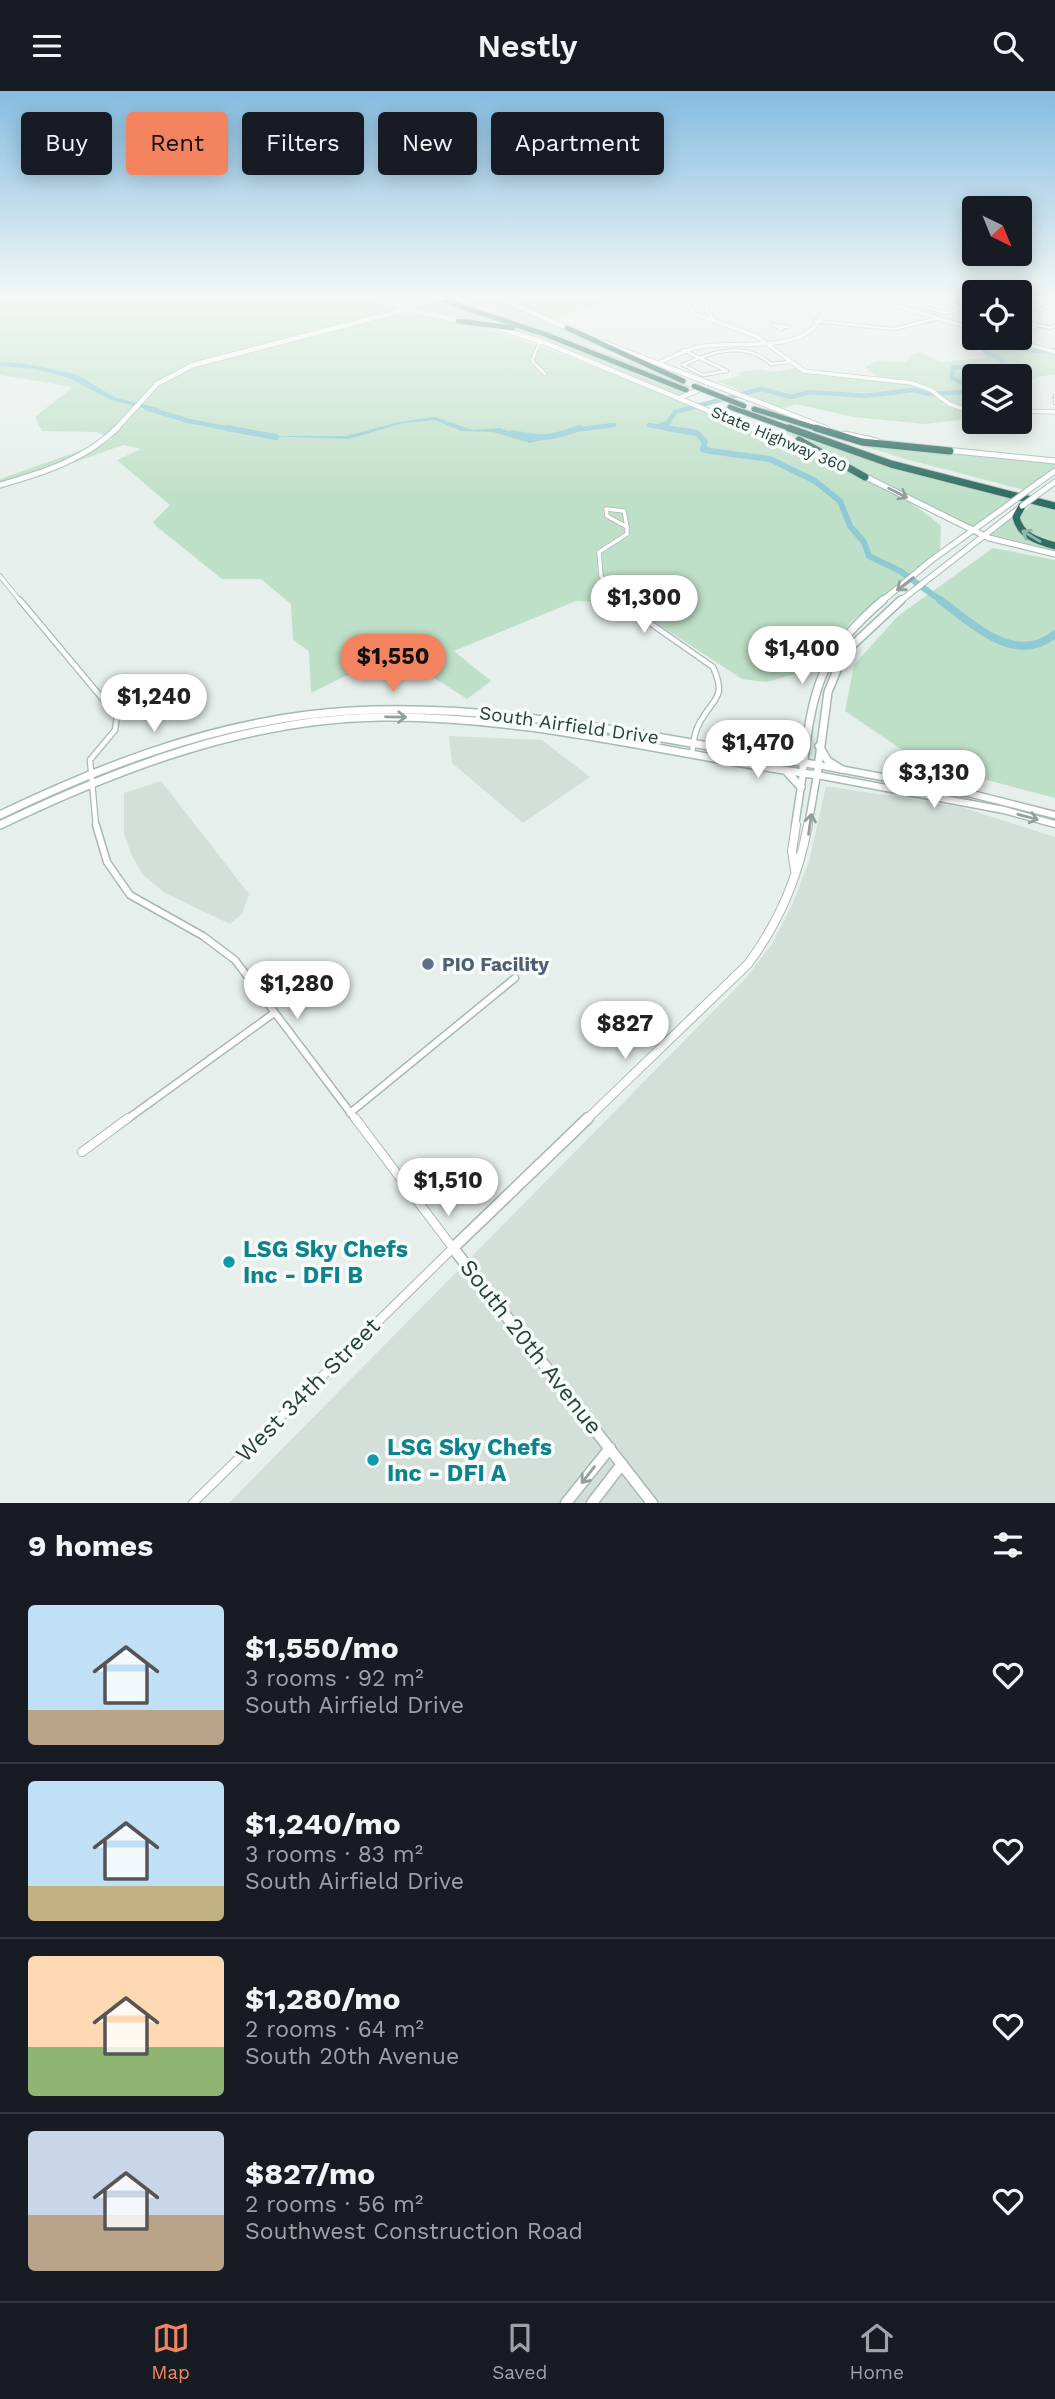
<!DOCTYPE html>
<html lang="en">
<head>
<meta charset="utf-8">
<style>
  :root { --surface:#171b24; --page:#242831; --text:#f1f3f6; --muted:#9ea1a6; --line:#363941; --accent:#f4845f }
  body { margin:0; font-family:"Work Sans",sans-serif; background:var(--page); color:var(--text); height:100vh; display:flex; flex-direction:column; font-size:26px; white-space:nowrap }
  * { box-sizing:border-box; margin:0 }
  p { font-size:23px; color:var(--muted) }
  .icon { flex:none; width:38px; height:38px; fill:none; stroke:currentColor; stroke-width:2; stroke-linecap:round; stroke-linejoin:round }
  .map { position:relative; height:1412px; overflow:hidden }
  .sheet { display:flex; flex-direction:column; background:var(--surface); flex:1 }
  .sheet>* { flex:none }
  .banner { position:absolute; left:21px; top:21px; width:700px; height:63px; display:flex; gap:14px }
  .needle { width:46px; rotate:137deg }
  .controls { position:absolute; left:962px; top:105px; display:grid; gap:14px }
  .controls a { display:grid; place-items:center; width:70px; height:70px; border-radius:7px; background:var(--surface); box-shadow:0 4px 18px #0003; font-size:35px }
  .price { position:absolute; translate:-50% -60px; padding:0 16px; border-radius:24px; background:#fff; color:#222; font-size:23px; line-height:46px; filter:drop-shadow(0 2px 4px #0008) }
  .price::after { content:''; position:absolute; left:50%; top:42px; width:21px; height:16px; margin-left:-10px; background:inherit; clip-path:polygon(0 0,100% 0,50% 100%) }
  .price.active { background:var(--accent); color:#111 }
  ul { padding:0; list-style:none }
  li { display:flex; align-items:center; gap:21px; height:175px; padding:0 28px }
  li+li { border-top:2px solid var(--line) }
  li span { display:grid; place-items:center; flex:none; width:196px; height:140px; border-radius:7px; color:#555 }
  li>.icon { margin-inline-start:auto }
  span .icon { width:84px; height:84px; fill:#fffc; stroke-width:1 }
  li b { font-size:30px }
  h2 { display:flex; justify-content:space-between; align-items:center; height:84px; padding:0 28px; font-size:30px }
  .pill { padding:0 24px; border-radius:7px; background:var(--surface); box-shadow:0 4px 18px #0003; font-size:24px; line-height:63px }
  .pill.active { background:var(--accent); color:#111 }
  header { display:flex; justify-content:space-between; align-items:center; height:91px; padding:0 28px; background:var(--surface); font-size:32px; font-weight:600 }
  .dock { display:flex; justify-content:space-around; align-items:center; height:98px; border-top:2px solid var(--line); background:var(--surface); font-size:19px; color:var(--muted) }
  .dock a { display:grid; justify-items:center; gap:4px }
  .dock .active { color:var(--accent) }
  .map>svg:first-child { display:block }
  .built { fill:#d4dfda }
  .green { fill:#bfe0c8 }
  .water { fill:#8ec9d4 }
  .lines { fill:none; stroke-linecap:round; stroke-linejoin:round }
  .river-far2 { stroke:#8ec9d4; stroke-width:4.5 }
  .river-far1 { stroke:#8ec9d4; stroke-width:6 }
  .river { stroke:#8ec9d4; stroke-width:8 }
  .minor-far4-casing { stroke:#a8b8b2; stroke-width:4.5 }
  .minor-far3-casing { stroke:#a8b8b2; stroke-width:5 }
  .minor-far2-casing { stroke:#a8b8b2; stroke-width:7 }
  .minor-far1-casing { stroke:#a8b8b2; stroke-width:9 }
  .minor-casing { stroke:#a8b8b2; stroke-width:10 }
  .tertiary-far3-casing { stroke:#a8b8b2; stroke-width:5 }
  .tertiary-far2-casing { stroke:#a8b8b2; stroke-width:9 }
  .tertiary-far1-casing { stroke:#a8b8b2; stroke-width:10 }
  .tertiary-casing { stroke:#a8b8b2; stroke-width:13 }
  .secondary-far2-casing { stroke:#a4bbb3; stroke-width:6 }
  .secondary-far1-casing { stroke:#a4bbb3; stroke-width:7 }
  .secondary-casing { stroke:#a4bbb3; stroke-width:10 }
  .motorway-far1-casing { stroke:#c2cac8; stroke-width:7 }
  .motorway-casing { stroke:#c2cac8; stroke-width:9 }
  .minor-far4 { stroke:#fff; stroke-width:2.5 }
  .minor-far3 { stroke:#fff; stroke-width:3.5 }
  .minor-far2 { stroke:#fff; stroke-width:4.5 }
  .minor-far1 { stroke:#fff; stroke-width:6 }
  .minor { stroke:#fff; stroke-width:8 }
  .tertiary-far3 { stroke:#fff; stroke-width:3.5 }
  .tertiary-far2 { stroke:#fff; stroke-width:6 }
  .tertiary-far1 { stroke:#fff; stroke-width:8 }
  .tertiary { stroke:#fff; stroke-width:10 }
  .secondary-far2 { stroke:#fff; stroke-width:4.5 }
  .secondary-far1 { stroke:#fff; stroke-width:5 }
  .secondary { stroke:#fff; stroke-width:7 }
  .motorway-far1 { stroke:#2f6f62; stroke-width:5 }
  .motorway { stroke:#2f6f62; stroke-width:7 }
  .secondary-bridge-far1-casing { stroke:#a4bbb3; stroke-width:6; stroke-linecap:butt }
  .secondary-bridge-casing { stroke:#a4bbb3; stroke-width:7; stroke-linecap:butt }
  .motorway-bridge-casing { stroke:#c2cac8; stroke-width:7; stroke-linecap:butt }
  .secondary-bridge-far1 { stroke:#fff; stroke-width:4.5 }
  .secondary-bridge { stroke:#fff; stroke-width:5 }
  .motorway-bridge { stroke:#2f6f62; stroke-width:5 }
  .oneway { stroke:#92a09c }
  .oneway2 { stroke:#93b5ae }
  .service-dot { fill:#5c6f8a; stroke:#f7fbf9; stroke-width:2.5 }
  .culture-dot { fill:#0f9aa8; stroke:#f7fbf9; stroke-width:2.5 }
  .labels { text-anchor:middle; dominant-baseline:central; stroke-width:7; stroke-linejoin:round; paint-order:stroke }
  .far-street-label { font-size:16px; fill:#24423a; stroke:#f7fbf9 }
  .street-label { font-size:19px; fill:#24423a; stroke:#f7fbf9 }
  .service-label { font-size:19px; font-weight:bold; fill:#4e5e75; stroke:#f7fbf9; text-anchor:start }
  .near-culture-label { font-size:23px; font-weight:bold; fill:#0d838f; stroke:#f7fbf9; text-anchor:start }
  .near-street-label { font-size:23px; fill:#24423a; stroke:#f7fbf9 }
</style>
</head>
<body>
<header><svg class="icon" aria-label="menu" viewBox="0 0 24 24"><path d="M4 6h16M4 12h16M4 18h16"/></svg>Nestly<svg class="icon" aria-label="search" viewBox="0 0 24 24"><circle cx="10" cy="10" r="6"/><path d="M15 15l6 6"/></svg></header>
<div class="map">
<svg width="1055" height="1412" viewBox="0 0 1055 1412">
  <rect width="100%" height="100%" fill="#e6efeb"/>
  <g class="built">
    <polygon points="449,645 542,649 590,686 523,732 452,672"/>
    <polygon points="161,690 249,803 242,823 230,833 165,802 143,784 131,763 124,742 124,702"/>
    <polygon points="826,695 961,716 1055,746 1055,1412 229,1412 746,887 772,853 792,814 809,771"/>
  </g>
  <g class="green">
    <path d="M0 206H367C415 231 452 227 499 242 579 267 655 301 732 332 799 359 887 387 941 435L940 459 852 530 809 579 767 591 742 588 627 513 576 510 454 560 491 590 467 608 394 561 311 602 309 560 293 549 291 513 261 488H222L156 435 153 431 170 414 117 369 141 358 123 354 0 398V388L113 348 97 341 42 340 35 326 73 296 0 284Z"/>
    <polygon points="456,206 494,206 620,264"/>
    <polygon points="501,206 602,206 610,209 551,229"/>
    <polygon points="448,207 543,237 691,295 687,297 541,239 444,208"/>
    <polygon points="440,209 580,259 688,303 680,305 514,240 411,218"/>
    <polygon points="985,251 1020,253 1055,263 1055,284 1041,285 1028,290 1029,317 1020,322 1020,285 975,285 975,327 925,333 854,326 795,313 782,318 718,290 740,285 739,281 760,278 773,281 795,277 818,284 884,290 865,276 877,270 906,271 910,265 920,261 940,271 986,267 978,253"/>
    <polygon points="780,339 905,380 1012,408 972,436"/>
    <polygon points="813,339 1055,371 1055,378 1025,399 905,368"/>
    <polygon points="1033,412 1055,418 1055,453 1041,450 1021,436 1019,425"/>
    <polygon points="1012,424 1017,437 1055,456 1055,461 987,444"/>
    <polygon points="993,457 1055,469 1055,707 972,685 951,692 845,620 854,574 898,525"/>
  </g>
  <g class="water">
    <polygon points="0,271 22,272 76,283 116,307 159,317 155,320 111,309 69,287 34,278 0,275"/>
    <polygon points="435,326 473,339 500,337 535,349 566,341 569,343 530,352 493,341 461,340 435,329 403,332 349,348 263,345 346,345 399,331"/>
  </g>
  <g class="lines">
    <g class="river-far2">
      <polyline points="146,317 189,330 236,339"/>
      <polyline points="649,334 677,339"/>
      <path d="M661 334 668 332 675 321 761 298 791 306 810 301 865 305 913 299 929 303 967 301 972 296 952 287 953 276H1002V269L984 259 982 254C1007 252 1030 264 1055 259"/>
      <polyline points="574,339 614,334"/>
    </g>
    <g class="river-far1">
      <polyline points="227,337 276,346"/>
      <polyline points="666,337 697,342 705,351 703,358 710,360 770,368 815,390 840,410 850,435 864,451 869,465 900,480 943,511"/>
      <path d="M512 342C541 348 551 348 579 337"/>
    </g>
    <path class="river" d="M940 509C972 532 1015 576 1055 543"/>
    <defs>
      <g id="minor-far4">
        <polyline points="931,206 975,222"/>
        <polyline points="1030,206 1055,212"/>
        <polyline points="1020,207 1023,206"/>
        <polyline points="893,208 947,222 975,210"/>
        <polyline points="815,230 894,238 939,227"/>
        <polyline points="1021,230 1054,212"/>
        <polyline points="1021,230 1050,237 1055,235"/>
        <polyline points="967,234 975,230"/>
        <polyline points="782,238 773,234 788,236"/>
        <polyline points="1020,247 1037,234"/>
        <polyline points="543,251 539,253 532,270 545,283"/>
        <polyline points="683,259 727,280"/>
        <path d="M683 274C712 260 745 250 771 273L790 271"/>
        <polyline points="683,274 703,284 727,280"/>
        <polyline points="1055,305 1055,312"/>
      </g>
      <g id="minor-far3">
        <polygon points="606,418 624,420 627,436 607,425"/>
        <polyline points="0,485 21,511"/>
        <polyline points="619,511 601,485 599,461 627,443 627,436"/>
      </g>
      <g id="minor-far2">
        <polyline points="20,509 117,625 115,639 90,669 96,735"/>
        <path d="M617 509 713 576C727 607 714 606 700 631 694 641 693 653 692 664"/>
      </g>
      <g id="minor-far1">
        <polyline points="96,734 107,771 130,804 203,845 235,869 356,1029"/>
        <polyline points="350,1022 515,887"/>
        <polyline points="126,1029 274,922"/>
      </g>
      <g id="minor">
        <polyline points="82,1061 128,1027"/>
        <polyline points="193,1412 453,1157 355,1027"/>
      </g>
      <g id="tertiary-far3">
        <polyline points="697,206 688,216 695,223 756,245 804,280 912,292 931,299 949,313 975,322"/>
        <polyline points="704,206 707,220 714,229"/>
        <polyline points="866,206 975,238"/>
        <polyline points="1006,247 1055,261"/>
        <path d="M658 272C673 266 688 257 704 255 742 249 813 266 825 216L843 206"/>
        <polyline points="1020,320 1055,321"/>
      </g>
      <g id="tertiary-far2">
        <polyline points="818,674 968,702 1055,724"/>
        <polyline points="795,735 803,682"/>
        <polyline points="808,735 817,684 1004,719 1055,733"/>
      </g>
      <g id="tertiary-far1">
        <polyline points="795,779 792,760 796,734"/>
        <path d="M586 1029 748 873C780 830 798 786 808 734"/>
      </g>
      <g id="tertiary">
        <polyline points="588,1027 453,1157 652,1412"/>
        <polyline points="566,1412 610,1357"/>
        <polyline points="592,1412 622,1373"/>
      </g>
      <g id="secondary-far2">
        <polyline points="378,206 410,219 465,231"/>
        <polyline points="497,206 574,240"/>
        <polyline points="406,217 428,211"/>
        <polyline points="495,236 543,251 755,339"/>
        <polyline points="602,251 826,337"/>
        <polyline points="680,307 705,296"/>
        <polyline points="115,339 157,293 193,274 408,218"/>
      </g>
      <g id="secondary-far1">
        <polyline points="751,337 831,370"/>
        <polyline points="845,343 876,350"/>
        <polyline points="945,359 1055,370"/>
        <polyline points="858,382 989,447 1055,463"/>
        <polyline points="1038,392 1055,380"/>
        <path d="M0 394C42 382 85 369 117 337"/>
        <polyline points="1048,396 1055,391"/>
        <polyline points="881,511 933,468 1008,414"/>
        <polyline points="899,511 1022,415"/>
      </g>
      <g id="secondary">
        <polyline points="819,655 828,670 841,678"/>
        <path d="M803 676C813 596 820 563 883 509"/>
        <polyline points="788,682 801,696"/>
        <path d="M0 724C98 677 198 638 307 624 472 603 655 648 818 674"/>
        <path d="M0 734C119 677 246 628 380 626 528 624 672 664 817 684L828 601 844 562 901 509"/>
      </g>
      <g id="motorway-far1">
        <polyline points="433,206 547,244 686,299"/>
        <polyline points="458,230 513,237"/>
        <polyline points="567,237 683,290"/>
        <polyline points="730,316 794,339"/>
        <polyline points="754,318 822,339"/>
      </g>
      <g id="motorway">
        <polyline points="789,337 891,373 1055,415"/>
        <polyline points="816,337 862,351 950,360"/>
        <polyline points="799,349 865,386"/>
        <path d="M1022 415 1016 426C1020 445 1038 450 1055 455"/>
      </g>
    </defs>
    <use href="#minor-far4" class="minor-far4-casing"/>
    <use href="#minor-far3" class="minor-far3-casing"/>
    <use href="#minor-far2" class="minor-far2-casing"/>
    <use href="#minor-far1" class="minor-far1-casing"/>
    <use href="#minor" class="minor-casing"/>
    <use href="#tertiary-far3" class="tertiary-far3-casing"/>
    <use href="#tertiary-far2" class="tertiary-far2-casing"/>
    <use href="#tertiary-far1" class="tertiary-far1-casing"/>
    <use href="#tertiary" class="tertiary-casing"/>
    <use href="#secondary-far2" class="secondary-far2-casing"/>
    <use href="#secondary-far1" class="secondary-far1-casing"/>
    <use href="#secondary" class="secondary-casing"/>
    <use href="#motorway-far1" class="motorway-far1-casing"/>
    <use href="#motorway" class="motorway-casing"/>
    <use href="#minor-far4" class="minor-far4"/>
    <use href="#minor-far3" class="minor-far3"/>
    <use href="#minor-far2" class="minor-far2"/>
    <use href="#minor-far1" class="minor-far1"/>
    <use href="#minor" class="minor"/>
    <use href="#tertiary-far3" class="tertiary-far3"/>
    <use href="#tertiary-far2" class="tertiary-far2"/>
    <use href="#tertiary-far1" class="tertiary-far1"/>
    <use href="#tertiary" class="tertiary"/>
    <use href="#secondary-far2" class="secondary-far2"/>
    <use href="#secondary-far1" class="secondary-far1"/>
    <use href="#secondary" class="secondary"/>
    <use href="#motorway-far1" class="motorway-far1"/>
    <use href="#motorway" class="motorway"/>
    <defs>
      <polyline id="secondary-bridge-far1" points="428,211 444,206"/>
      <g id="secondary-bridge">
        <polyline points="1008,414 1038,392"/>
        <polyline points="1022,415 1048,396"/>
      </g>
      <polyline id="motorway-bridge" points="694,295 744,315"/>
    </defs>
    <use href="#secondary-bridge-far1" class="secondary-bridge-far1-casing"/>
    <use href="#secondary-bridge" class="secondary-bridge-casing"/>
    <use href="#motorway-bridge" class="motorway-bridge-casing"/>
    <use href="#secondary-bridge-far1" class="secondary-bridge-far1"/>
    <use href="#secondary-bridge" class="secondary-bridge"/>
    <use href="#motorway-bridge" class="motorway-bridge"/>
  </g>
  <defs><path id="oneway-shaft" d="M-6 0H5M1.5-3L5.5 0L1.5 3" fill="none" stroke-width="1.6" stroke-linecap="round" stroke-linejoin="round" transform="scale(1.75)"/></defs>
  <g class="oneway">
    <use href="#oneway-shaft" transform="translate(898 402) rotate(27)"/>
    <use href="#oneway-shaft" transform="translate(905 493) rotate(142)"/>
    <use href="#oneway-shaft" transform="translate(396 626) rotate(1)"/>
    <use href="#oneway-shaft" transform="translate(1028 726) rotate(15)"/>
    <use href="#oneway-shaft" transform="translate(810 733) rotate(-82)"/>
    <use href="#oneway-shaft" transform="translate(588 1384) rotate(128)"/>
  </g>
  <use class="oneway2" href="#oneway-shaft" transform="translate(1031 445) rotate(-149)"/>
  <linearGradient id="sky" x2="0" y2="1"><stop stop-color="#84bce0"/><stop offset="0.51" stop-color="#f4f8f6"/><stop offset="1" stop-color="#f4f8f6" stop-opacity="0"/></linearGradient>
  <rect width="1055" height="404" fill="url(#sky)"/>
  <circle class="service-dot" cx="428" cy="873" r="7"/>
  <g class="culture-dot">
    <circle cx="229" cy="1171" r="7"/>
    <circle cx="373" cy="1369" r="7"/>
  </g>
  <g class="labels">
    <g class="far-street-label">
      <text transform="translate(779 348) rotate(23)">State Highway 360</text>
    </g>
    <g class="street-label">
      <text transform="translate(569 634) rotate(8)">South Airfield Drive</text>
    </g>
    <g class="service-label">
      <text x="442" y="873">PIO Facility</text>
    </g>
    <g class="near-culture-label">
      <text x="243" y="1158">LSG Sky Chefs<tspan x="243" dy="26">Inc - DFI B</tspan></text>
      <text x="387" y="1356">LSG Sky Chefs<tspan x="387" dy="26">Inc - DFI A</tspan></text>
    </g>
    <g class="near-street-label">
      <text transform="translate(531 1256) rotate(52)">South 20th Avenue</text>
      <text transform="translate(308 1299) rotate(-45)">West 34th Street</text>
    </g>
  </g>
</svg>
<div class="controls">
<a><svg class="needle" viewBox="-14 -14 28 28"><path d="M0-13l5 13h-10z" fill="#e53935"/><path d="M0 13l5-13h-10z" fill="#9ea1a6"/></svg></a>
<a><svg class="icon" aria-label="locate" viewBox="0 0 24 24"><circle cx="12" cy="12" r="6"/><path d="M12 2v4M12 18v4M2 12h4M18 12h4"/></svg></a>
<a><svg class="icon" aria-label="layers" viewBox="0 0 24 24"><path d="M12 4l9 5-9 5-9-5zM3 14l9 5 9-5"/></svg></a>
</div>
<b class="price" style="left:644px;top:544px">$1,300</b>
<b class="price" style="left:802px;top:595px">$1,400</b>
<b class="price active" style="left:393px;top:603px">$1,550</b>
<b class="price" style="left:154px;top:643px">$1,240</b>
<b class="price" style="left:758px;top:689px">$1,470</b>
<b class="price" style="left:934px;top:719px">$3,130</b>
<b class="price" style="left:297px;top:930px">$1,280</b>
<b class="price" style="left:625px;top:970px">$827</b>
<b class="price" style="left:448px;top:1127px">$1,510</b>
<div class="banner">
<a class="pill">Buy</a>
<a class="pill active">Rent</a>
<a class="pill">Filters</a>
<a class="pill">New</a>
<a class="pill">Apartment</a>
</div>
</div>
<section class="sheet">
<h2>9 homes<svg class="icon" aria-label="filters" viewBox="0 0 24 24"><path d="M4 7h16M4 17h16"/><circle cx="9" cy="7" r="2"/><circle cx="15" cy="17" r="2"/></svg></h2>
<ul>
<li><span style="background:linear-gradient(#bfe0f5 75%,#b9a48a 0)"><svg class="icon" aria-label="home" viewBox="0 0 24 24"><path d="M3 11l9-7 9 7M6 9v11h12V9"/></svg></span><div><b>$1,550/mo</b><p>3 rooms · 92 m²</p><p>South Airfield Drive</p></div><svg class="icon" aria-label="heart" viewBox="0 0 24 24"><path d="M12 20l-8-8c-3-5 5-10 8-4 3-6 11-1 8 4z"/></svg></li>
<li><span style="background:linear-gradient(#bfe0f5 75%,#c2b280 0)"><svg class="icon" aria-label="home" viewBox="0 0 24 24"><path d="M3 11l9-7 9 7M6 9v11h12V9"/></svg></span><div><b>$1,240/mo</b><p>3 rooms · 83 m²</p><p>South Airfield Drive</p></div><svg class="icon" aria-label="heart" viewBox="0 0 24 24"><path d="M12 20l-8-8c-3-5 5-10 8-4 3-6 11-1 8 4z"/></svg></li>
<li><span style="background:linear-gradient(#ffd9b3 65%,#8fb573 0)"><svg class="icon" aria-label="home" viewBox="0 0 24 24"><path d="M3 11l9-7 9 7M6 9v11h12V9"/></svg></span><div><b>$1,280/mo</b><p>2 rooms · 64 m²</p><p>South 20th Avenue</p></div><svg class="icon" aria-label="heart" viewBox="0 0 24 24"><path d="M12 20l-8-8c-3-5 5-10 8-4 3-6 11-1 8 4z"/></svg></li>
<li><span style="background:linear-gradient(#c9d6e8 60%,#b9a48a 0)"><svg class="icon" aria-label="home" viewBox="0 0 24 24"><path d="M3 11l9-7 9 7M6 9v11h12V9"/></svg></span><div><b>$827/mo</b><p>2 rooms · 56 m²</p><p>Southwest Construction Road</p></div><svg class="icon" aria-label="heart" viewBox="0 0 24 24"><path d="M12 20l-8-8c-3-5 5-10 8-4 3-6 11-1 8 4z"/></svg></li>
</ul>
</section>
<nav class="dock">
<a class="active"><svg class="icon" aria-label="map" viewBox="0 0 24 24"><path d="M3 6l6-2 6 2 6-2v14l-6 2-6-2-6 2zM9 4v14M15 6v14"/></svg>Map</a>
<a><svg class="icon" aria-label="saved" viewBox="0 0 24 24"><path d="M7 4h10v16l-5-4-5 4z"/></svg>Saved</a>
<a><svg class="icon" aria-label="home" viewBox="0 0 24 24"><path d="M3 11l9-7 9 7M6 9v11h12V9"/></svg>Home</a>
</nav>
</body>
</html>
